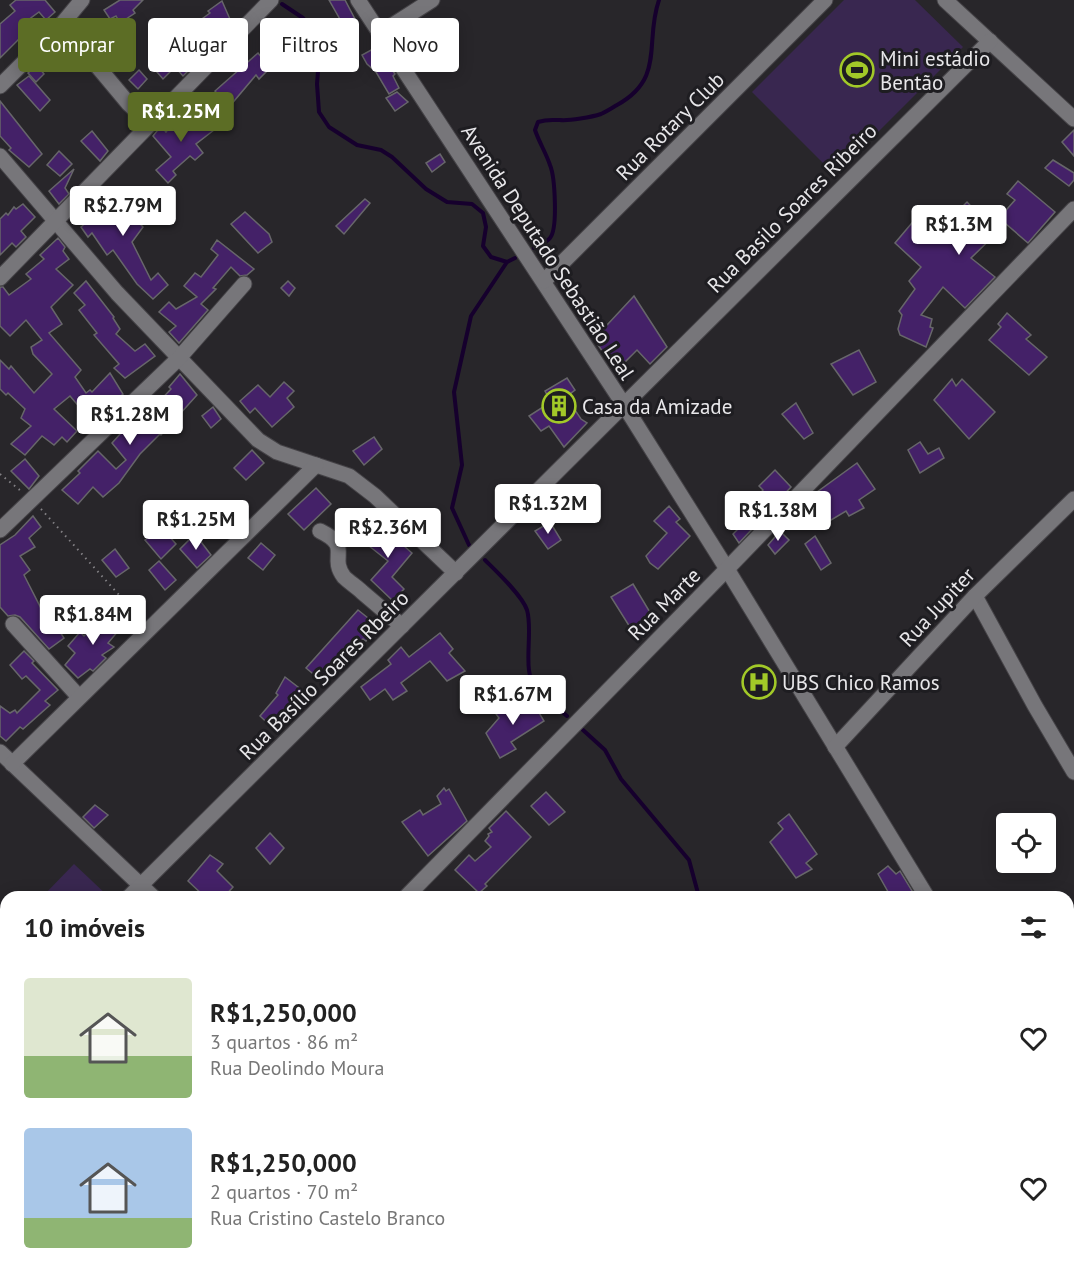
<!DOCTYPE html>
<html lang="pt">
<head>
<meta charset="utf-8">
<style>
  :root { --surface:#fff; --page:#f2f2f2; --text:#222; --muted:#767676; --accent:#5c6d25 }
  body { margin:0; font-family:"PT Sans",sans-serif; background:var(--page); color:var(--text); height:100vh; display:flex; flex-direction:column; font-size:22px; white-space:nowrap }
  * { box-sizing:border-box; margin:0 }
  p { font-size:20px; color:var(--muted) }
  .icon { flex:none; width:33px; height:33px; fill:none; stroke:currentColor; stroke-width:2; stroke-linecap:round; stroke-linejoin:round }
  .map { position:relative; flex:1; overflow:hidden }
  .sheet { position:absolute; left:0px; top:891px; width:1074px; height:384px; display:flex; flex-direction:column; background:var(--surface); border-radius:18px 18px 0 0; box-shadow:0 3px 15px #0003 }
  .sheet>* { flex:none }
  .banner { position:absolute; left:18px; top:18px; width:600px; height:54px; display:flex; gap:12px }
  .tools { position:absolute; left:996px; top:813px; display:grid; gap:12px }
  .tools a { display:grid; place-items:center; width:60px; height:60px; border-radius:6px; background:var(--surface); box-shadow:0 3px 15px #0003; font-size:30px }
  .price { position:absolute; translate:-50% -51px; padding:0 14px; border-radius:6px; background:#fff; color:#222; font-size:20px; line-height:39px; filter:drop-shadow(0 2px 3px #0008) }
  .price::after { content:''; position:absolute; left:50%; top:36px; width:18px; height:14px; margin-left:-9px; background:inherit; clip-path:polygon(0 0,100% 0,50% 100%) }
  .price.current { background:var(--accent); color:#fff }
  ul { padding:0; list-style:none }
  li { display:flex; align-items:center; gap:18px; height:150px; padding:0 24px }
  li span { display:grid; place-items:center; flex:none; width:168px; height:120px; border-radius:6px; color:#555 }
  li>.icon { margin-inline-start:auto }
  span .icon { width:72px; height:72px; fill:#fffc; stroke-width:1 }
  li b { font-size:26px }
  h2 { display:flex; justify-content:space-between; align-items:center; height:72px; padding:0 24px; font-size:26px }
  .chip { padding:0 21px; border-radius:6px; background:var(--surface); box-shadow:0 3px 15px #0003; font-size:21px; line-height:54px }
  .chip.current { background:var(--accent); color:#fff }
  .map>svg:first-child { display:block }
  .green { fill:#392750 }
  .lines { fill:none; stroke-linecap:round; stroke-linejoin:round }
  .stream { stroke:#16002d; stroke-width:4 }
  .building { fill:#442168; stroke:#67666a; stroke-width:1.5 }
  .minor-casing { stroke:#454347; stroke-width:17 }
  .path { stroke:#848286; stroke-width:2; stroke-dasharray:1.5 4.5; stroke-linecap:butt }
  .minor { stroke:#77767a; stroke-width:15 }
  .labels { text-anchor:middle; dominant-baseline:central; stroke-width:6; stroke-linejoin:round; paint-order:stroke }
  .poi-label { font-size:21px; fill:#e8e7ea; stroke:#1e1d21; text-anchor:start }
  .street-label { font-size:21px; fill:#e8e7ea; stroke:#1e1d21 }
</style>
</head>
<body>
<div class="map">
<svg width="1074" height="1275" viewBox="0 0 1074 1275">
  <rect width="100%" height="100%" fill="#28262a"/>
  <g class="green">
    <polygon points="844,0 915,0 963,47 835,175 752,92"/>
    <polygon points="74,864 109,897 42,897"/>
  </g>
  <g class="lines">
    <g class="stream">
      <polyline points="282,4 303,18 313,30 320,46 317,84 319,112 329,127 357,145 381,150 392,157 426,189 447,202 472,204 483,213 486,227 483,246 491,257 507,262"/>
      <path d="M534 248C540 245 546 243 550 238 558 229 555 177 550 165 546 153 539 142 535 130L538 122C547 119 551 120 560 120 569 121 592 117 601 114 606 112 612 108 617 105 666 78 644 42 659 0"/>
      <polyline points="469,545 452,508 462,465 454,392 471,316 507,262 515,258"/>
      <path d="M485 560C496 571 522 595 527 610 534 634 520 673 538 692 546 701 558 708 567 716"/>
      <polyline points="583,730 605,750 621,779 689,860 699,897"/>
      <polyline points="619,1269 626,1275"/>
    </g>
  </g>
  <g class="building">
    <polygon points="16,0 45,0 55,12 46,20 39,12 20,26 25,33 0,58 0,24 15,11 10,5"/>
    <polygon points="120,0 143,0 133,10 135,13 120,23 116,16 110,19 104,10"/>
    <polygon points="329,0 345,0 356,21 345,28"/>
    <polygon points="222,1 233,26 212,47 209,44 196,63 183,76 175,67 163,79 151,65 165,54 151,37 164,25 180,40 196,26 195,24 210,13 208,11"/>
    <polygon points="373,49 377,56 384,65 388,64 395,74 393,76 399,88 389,94 376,72 367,64 362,55"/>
    <polygon points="258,53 270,68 259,79 256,75 229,107 215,91"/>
    <polygon points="37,65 44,74 36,82 28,73"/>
    <polygon points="139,70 147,79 138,89 129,80"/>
    <polygon points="29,76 50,100 40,111 17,85"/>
    <polygon points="397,92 408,102 395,111 386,98"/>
    <polygon points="0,101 42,154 29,167 9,150 11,148 0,136"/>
    <polygon points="185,113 193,120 201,116 214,130 196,144 203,153 195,160 190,156 173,171 176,175 168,183 156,170 171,157 153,136 161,126 166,132 176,119 177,121"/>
    <polygon points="1074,130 1074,156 1062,142"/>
    <polygon points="92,131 108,151 100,161 81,141"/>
    <polygon points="59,151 72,164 60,176 47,165"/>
    <polygon points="440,154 445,162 432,172 426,163"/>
    <polygon points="1053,160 1074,173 1074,180 1069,186 1045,168"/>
    <polygon points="74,169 65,188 69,194 59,204 49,191"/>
    <polygon points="1018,181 1055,212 1028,243 1006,224 971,258 995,277 965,308 943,287 921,315 932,319 930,327 933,328 926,347 900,335 898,329 902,315 899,311 915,289 909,281 921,267 895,243 922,211 941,228 967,202 991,227 1015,200 1007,194"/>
    <polygon points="125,188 130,192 135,189 143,200 129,212 143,227 132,242 151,280 158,273 168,285 153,299 137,284 113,250 107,255 92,233 88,237 81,227 105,206 98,199 110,192 116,198"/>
    <polygon points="365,199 370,203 344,234 336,226"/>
    <polygon points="23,204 35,217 21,231 26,237 16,247 12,243 0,255 0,219 6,213 8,215 14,207 16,209"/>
    <polygon points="245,212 269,234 272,242 258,253 231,224"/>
    <polygon points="58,238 65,247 63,251 69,259 56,269 73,285 51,307 62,324 49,333 81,370 75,377 86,393 90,390 92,392 110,373 123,394 108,408 102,401 88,417 70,396 54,409 77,431 67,442 62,437 54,445 42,436 25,455 11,444 31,426 21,418 25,409 8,393 6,395 0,389 0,360 9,369 11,366 34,393 52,374 33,354 31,347 42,340 26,320 10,336 0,326 0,287 3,287 9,295 31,279 26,274 44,259 40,255"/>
    <polygon points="217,240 254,269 247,275 240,276 231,267 213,288 216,289 201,304 208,310 179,343 169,332 176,326 159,312 169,302 176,309 197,297 184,286 195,273 201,277 218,255 211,249"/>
    <polygon points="86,281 114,317 113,318 120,329 116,334 135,351 145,344 155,356 125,378 114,368 119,364 94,335 97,333 79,310 85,305 74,293"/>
    <polygon points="288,281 295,288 289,296 281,288"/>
    <polygon points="634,296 667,347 650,364 637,350 616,371 594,339"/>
    <polygon points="1007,313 1031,335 1026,339 1047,357 1029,375 989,340 1001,327 998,324"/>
    <polygon points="859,350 876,382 853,395 831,364"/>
    <polygon points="180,374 197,395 161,435 160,434 140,454 119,483 103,497 93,487 78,504 62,490 80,473 78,471 98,451 116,469 126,460 112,443 122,432 126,437 141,422 145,428 163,413 155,406 171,389 169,387"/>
    <polygon points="567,378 575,390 566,397 581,419 587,423 564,447 549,426 541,431 529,416 551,402 545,391"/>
    <polygon points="952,379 956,386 962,379 995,412 969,439 934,400"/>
    <polygon points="284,382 294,391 287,398 294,407 272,427 255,408 250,413 240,401 258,385 270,397"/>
    <polygon points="796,403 813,433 804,439 782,414"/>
    <polygon points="213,407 221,419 211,428 202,416"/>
    <polygon points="374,437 382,449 364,465 353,451"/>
    <polygon points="920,442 928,454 939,448 944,458 920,473 908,450"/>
    <polygon points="252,450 264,463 246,480 234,468"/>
    <polygon points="25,459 39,476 29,489 11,471"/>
    <polygon points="857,463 875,489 859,500 864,508 849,516 846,511 816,529 803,511 817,501 813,495"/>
    <polygon points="775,470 791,487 763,517 751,505 763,490 759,486"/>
    <polygon points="316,488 331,504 304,530 288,514"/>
    <polygon points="669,506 680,519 676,522 690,536 658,569 650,563 646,556 667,533 654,521"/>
    <polygon points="33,516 41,527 29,538 35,547 20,556 30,570 24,575 46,618 50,615 57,622 55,624 64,638 49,649 20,617 15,615 8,616 0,607 0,545 15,535"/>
    <polygon points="384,518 391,525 388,532 412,553 392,577 404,589 393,601 371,580 388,561 364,542"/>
    <polygon points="746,521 754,527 739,543 733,534"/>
    <polygon points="550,522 561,540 548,549 535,531"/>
    <polygon points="160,526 176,544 161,559 145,540"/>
    <polygon points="780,531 789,540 775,554 768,545"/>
    <polygon points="195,534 211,555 197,568 180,549"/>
    <polygon points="815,536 831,563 821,570 805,544"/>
    <polygon points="261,543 275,555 263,570 248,558"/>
    <polygon points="115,549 129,568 116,577 102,560"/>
    <polygon points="159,561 176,580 165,590 149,570"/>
    <polygon points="633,584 654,619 633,632 611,597"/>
    <polygon points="358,610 378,626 366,641 363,639 323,682 306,668"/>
    <polygon points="105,613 110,618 113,615 124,624 108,643 114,647 102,655 106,658 93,671 90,669 78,678 65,665 75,653 68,646 80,632 84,636 96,623 98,625"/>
    <polygon points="440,633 453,649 449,653 465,671 447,681 430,661 401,683 407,691 393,700 385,689 370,700 361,687 391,664 388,660 401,647 409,657"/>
    <polygon points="24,651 34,661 32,663 58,690 45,701 50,705 23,729 20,727 6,741 0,736 0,706 10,713 15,710 17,713 40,690 26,676 22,679 10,665"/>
    <polygon points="285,677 307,694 293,714 276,731 260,716 278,695 276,693"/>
    <polygon points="526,701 527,704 532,701 544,721 511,742 516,749 500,758 486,733 499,718 494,711 509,703 514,710"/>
    <polygon points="444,788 446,791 449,789 467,821 428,856 402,822 420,810 423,815 441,804 437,796"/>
    <polygon points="546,792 565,812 549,825 531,806"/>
    <polygon points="95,805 108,815 94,828 83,817"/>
    <polygon points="506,811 531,837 485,884 487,886 479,893 455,870 469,855 475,861 491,847 485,841 489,836 488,834 492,832 489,828"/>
    <polygon points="789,814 817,854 806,863 812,869 796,878 770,842 783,829 778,823"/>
    <polygon points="270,833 284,848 270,864 256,848"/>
    <polygon points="210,855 223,864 217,871 233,887 224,897 205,897 188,881"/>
    <polygon points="888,866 896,874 900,871 914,894 910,897 891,897 878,874"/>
  </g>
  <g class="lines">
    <defs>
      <g id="minor">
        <polyline points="358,0 624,405 727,569 927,897"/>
        <polyline points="945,0 1074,119"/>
        <polyline points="62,24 128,103 150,124"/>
        <polyline points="379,34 432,0"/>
        <polyline points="0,86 62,24 82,0"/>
        <polyline points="0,156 117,293 258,440 277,452 349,476 375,496 456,573"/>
        <polyline points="0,278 271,0"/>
        <polyline points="544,281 825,0"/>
        <polyline points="0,530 179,358 244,284"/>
        <path d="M320 531C353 547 328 556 344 577 349 582 357 587 362 592 376 604 389 615 402 626"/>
        <polyline points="975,596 1035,706 1074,772"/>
        <polyline points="13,624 79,697"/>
        <polyline points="835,747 975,596 1074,499"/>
        <polyline points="0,752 153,897"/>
        <polyline points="12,764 316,465"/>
        <polyline points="129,897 990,41"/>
        <polyline points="406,897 727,569 1074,209"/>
        <polyline points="0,919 6,922"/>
        <polyline points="1068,959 1074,954"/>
        <polyline points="1068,1117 1074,1126"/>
        <polyline points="1068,1142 1074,1137"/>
        <polyline points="846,1269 850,1275"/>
        <polyline points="51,1275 56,1269"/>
        <polyline points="323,1275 329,1269"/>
        <polyline points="917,1275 924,1269"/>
      </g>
    </defs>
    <use href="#minor" class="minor-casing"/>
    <g class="path">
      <polyline points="0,474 21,491"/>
      <polyline points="41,509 140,618"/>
      <polyline points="0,1031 6,1024"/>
    </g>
    <use href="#minor" class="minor"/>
  </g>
  <defs>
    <symbol id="stadium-ring" viewBox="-11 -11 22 22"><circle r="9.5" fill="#1e1d21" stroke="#a2c928" stroke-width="1.5"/><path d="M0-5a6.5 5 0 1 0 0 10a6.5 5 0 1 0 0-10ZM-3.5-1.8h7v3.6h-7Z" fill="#a2c928"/></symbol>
    <symbol id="building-ring" viewBox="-11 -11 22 22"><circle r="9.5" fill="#1e1d21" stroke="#a2c928" stroke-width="1.5"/><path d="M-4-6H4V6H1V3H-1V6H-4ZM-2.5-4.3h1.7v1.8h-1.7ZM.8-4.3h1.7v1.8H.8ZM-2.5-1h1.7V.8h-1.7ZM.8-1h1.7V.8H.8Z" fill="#a2c928"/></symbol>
    <symbol id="hospital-ring" viewBox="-11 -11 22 22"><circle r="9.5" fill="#1e1d21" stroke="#a2c928" stroke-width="1.5"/><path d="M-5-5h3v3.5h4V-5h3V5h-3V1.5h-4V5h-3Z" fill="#a2c928"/></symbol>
  </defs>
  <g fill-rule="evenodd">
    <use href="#stadium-ring" x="838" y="51" width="38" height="38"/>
    <use href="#building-ring" x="540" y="387" width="38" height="38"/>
    <use href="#hospital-ring" x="740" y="663" width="38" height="38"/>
  </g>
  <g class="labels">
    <g class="poi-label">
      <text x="880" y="58">Mini estádio<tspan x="880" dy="24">Bentão</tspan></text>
      <text x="582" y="406">Casa da Amizade</text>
      <text x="782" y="682">UBS Chico Ramos</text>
    </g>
    <g class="street-label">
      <text transform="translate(670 126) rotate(-45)">Rua Rotary Club</text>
      <text transform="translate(792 208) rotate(-45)">Rua Basilo Soares Ribeiro</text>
      <text transform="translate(548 252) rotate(57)">Avenida Deputado Sebastião Leal</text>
      <text transform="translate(664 604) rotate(-45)">Rua Marte</text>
      <text transform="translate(937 607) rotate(-47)">Rua Jupiter</text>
      <text transform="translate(324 675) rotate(-45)">Rua Basílio Soares Rbeiro</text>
    </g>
  </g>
</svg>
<div class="tools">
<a><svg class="icon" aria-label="locate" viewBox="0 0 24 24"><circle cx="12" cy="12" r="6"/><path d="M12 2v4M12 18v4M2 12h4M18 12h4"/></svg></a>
</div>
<b class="price current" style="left:181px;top:143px">R$1.25M</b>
<b class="price" style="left:123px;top:237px">R$2.79M</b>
<b class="price" style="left:959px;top:256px">R$1.3M</b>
<b class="price" style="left:130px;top:446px">R$1.28M</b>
<b class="price" style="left:548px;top:535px">R$1.32M</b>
<b class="price" style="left:778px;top:542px">R$1.38M</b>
<b class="price" style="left:196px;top:551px">R$1.25M</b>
<b class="price" style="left:388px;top:559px">R$2.36M</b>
<b class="price" style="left:93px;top:646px">R$1.84M</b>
<b class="price" style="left:513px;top:726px">R$1.67M</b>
<div class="banner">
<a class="chip current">Comprar</a>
<a class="chip">Alugar</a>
<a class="chip">Filtros</a>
<a class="chip">Novo</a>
</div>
<section class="sheet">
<h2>10 imóveis<svg class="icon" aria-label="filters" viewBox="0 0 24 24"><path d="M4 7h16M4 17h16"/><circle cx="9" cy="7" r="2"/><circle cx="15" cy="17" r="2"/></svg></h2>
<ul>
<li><span style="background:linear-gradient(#dfe7d0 65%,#8fb573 0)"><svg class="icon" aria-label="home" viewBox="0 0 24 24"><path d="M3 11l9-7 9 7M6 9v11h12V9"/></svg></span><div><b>R$1,250,000</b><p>3 quartos · 86 m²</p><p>Rua Deolindo Moura</p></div><svg class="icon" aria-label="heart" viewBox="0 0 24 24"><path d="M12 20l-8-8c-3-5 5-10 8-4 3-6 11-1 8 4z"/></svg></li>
<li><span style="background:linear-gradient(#a9c7e8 75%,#8fb573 0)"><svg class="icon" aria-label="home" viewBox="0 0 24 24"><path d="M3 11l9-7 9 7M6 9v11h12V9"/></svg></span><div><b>R$1,250,000</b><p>2 quartos · 70 m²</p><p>Rua Cristino Castelo Branco</p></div><svg class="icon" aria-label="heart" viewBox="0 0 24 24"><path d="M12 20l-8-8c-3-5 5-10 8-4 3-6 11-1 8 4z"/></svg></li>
</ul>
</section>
</div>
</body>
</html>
